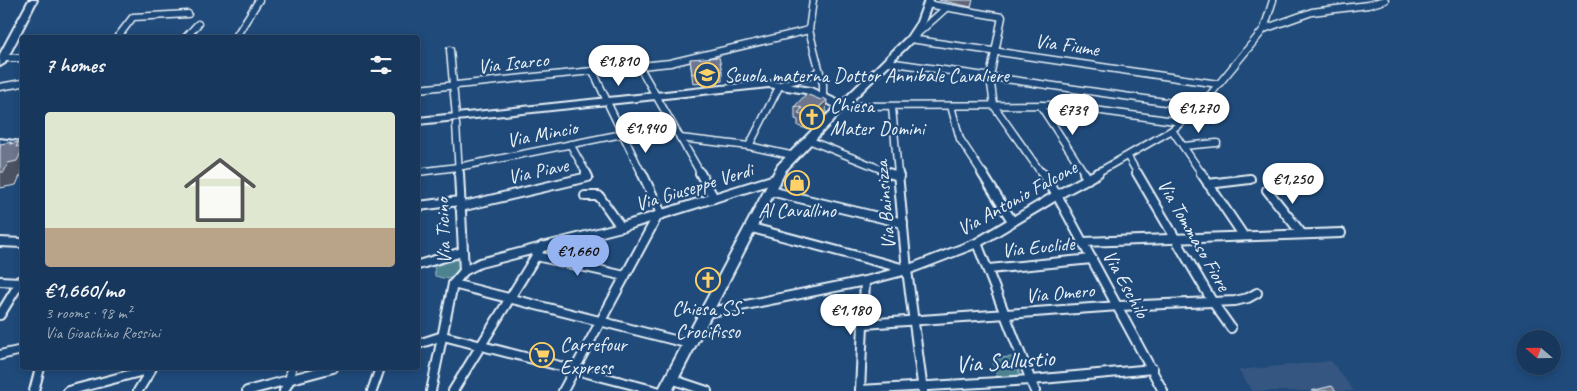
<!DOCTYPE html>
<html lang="en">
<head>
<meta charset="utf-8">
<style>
  :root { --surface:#17385c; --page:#244365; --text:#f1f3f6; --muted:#9eacbb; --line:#365272; --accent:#95b2f1 }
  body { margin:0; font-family:Caveat,sans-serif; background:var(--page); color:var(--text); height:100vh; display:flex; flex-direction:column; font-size:19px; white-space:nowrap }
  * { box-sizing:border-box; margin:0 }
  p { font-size:16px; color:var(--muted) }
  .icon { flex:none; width:28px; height:28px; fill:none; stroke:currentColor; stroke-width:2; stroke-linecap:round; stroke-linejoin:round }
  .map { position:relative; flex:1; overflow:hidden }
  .details { position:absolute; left:20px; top:35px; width:400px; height:335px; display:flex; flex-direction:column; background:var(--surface); border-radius:5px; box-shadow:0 2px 8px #0003,0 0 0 1px var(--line) }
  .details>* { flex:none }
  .needle { width:32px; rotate:290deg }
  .fabs { position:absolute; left:1516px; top:330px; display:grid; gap:10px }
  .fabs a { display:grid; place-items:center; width:45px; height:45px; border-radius:50%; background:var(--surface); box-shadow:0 2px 8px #0003,0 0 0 1px var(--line); font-size:25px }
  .price { position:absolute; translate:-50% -42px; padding:0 11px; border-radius:18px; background:#fff; color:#222; font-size:16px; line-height:32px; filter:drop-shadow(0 1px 2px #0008) }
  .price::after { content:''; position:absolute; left:50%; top:30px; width:15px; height:11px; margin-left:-8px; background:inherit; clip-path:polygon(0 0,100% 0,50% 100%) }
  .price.selected { background:var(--accent); color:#111 }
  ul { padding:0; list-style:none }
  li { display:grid; align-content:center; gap:10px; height:265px; padding:0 25px }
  li span { display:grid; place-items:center; height:155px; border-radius:5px; color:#555 }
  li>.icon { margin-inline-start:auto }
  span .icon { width:90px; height:90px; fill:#fffc; stroke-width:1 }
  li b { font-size:21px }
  h2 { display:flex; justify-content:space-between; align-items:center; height:60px; padding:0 25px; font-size:21px }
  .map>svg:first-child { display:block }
  .built { fill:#365780 }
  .green { fill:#4e8390; stroke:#9bbac4 }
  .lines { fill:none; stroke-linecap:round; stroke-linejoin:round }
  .minor-far1-casing { stroke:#e8f1f8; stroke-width:9 }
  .minor-casing { stroke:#e8f1f8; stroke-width:12 }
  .tertiary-casing { stroke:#e8f1f8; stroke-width:4 }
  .secondary-casing { stroke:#e8f1f8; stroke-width:4 }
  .minor-far1 { stroke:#1f4a7a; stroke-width:6 }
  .minor { stroke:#1f4a7a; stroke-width:8 }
  .tertiary { fill:#1f4a7a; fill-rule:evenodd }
  .secondary { fill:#1f4a7a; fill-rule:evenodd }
  .wall { fill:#5e6579; stroke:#e8f1f8 }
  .shaded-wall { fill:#4c5363; stroke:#e8f1f8 }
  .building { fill:#6d768d; stroke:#e8f1f8 }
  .labels { text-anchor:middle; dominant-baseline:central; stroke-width:4.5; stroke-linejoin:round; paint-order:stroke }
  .street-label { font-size:20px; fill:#e8f1f8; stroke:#1f4a7a }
  .poi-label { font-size:20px; fill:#e8f1f8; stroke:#1f4a7a; text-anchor:start }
  .near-street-label { font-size:24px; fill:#e8f1f8; stroke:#1f4a7a }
</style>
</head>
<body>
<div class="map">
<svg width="1577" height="391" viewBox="0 0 1577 391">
  <rect width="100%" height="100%" fill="#1f4a7a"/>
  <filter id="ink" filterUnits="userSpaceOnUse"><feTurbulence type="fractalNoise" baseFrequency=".02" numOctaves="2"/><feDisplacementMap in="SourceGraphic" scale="10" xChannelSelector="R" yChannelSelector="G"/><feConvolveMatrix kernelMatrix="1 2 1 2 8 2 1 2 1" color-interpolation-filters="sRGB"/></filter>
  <g filter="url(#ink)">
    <polygon class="built" points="1331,361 1354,391 1253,391 1238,370"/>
    <g class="green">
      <path d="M454 259 460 261V269C450 281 450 280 435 276L434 264Z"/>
      <polygon points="1014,357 1020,375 997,377 992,358"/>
    </g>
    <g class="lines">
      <defs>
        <g id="minor-far1">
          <polyline points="813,0 809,30 823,84 823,97"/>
          <polyline points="927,4 1002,17 990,77 994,106 1042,174"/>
          <polyline points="1264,29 1312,12 1368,5 1385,0"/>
          <polyline points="912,36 917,34 946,8"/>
          <polyline points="117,38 133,17 188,14"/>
          <polyline points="185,38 198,24"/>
          <polyline points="235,38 259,0"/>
          <polyline points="910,39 1218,84"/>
          <polyline points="450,50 456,117"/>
          <polyline points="2,58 22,58"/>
          <polyline points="888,62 1200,107"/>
          <polyline points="639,66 701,174"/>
          <polyline points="593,71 607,101"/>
          <polyline points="0,87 22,83"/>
          <polyline points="418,89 670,63 809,30"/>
          <polyline points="1040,105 1085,174"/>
          <polyline points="609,106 642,174"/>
          <polyline points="842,106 1058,105 1182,122"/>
          <polyline points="951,106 960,139 983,174"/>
          <polyline points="892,107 898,174"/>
          <polyline points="456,124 459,174"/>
          <polyline points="1172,130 1202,174"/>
          <polyline points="680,138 749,146 795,156"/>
          <polyline points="811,141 893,174"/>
          <polyline points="570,144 587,174"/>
          <polyline points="749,146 780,85 813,75 819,70"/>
          <polyline points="1183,146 1217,143"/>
          <polyline points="1128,157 1138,174"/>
          <polyline points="418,172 458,167 672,124"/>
          <polyline points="1095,174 1172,130 1200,107 1264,29 1273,0"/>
        </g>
        <g id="minor">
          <polyline points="642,173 661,213"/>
          <polyline points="700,173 714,198"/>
          <polyline points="888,173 899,176"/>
          <polyline points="898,173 907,270 923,391"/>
          <polyline points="982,173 1012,221"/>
          <polyline points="1042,173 1057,195 1163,391"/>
          <polyline points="1084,173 1088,179"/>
          <polyline points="1137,173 1212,301 1231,328"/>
          <polyline points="1201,173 1243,235"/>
          <polyline points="1208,184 1250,179"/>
          <polyline points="1267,190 1302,234"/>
          <polyline points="770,191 903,223"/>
          <polyline points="585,196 599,196 621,227"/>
          <polyline points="418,206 460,201"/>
          <polyline points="460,207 588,177 586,173"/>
          <polyline points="752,228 905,269"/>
          <polyline points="0,242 22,243"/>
          <polyline points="1083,242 1341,233"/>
          <polyline points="977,243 1035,391"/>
          <polyline points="536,256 625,276"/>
          <polyline points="418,265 462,252"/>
          <polyline points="989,269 1092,259"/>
          <polyline points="464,271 480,263 621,227 775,179"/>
          <polyline points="0,281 20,282"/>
          <polyline points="453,284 690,344"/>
          <polyline points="706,313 865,281 907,270 977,243 1057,195 1098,173"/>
          <polyline points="0,315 22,279"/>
          <polyline points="864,324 1119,306 1235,301 1248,298 1257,293"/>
          <polyline points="418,344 443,336 657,391"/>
          <polyline points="0,355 22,350"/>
          <polyline points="671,379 707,391"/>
          <polyline points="860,390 1031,380 1153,369"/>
          <polyline points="34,391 40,368"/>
          <polyline points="68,391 151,369"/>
          <polyline points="138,391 152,368"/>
          <polyline points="247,391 333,368"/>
          <polyline points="284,391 290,379 291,368"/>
          <polyline points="372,391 380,368"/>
          <polyline points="431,391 453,284 464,271 459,173"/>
          <polyline points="453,391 542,246"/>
          <polyline points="563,391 658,215"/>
          <polyline points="860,391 865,281"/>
        </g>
        <polygon id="tertiary" points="925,0 933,0 925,22 913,41 845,108 839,108 838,106 839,104 907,37 917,22"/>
        <g id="secondary">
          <polygon points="29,0 37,0 5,63 0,66 0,54"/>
          <polygon points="769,81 811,88 846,104 847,106 786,170 672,391 658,391 778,165 835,107 805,93 769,87 418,124 418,118"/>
          <polygon points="0,139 22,142 22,148 0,147"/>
        </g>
      </defs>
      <use href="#minor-far1" class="minor-far1-casing"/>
      <use href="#minor" class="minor-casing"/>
      <use href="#tertiary" class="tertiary-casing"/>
      <use href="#secondary" class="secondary-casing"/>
      <use href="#minor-far1" class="minor-far1"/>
      <use href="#minor" class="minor"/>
      <use href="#tertiary" class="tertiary"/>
      <use href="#secondary" class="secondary"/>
    </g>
    <g class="wall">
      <polygon points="939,0 973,0 971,7"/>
      <polygon points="690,59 722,71 722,81 693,84"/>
      <polygon points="795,106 826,113 814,126 811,125 807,129 798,126 798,120 795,119"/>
    </g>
    <g class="shaded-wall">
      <polygon points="827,100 826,113 814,126 814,112"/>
      <polygon points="811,111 811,125 807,129 807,116"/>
      <polygon points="11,142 21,154 16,147 18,142 22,147 22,176 20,176 16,185 0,188 0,172"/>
    </g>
    <g class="building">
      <polygon points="719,57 722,71 692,74 690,59"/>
      <polygon points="806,94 821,100 823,98 827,100 814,112 811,111 807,116 798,113 802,108 795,106"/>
      <polygon points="11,142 10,144 18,142 16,147 22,145 22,150 17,161 8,163 4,172 0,172 0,144"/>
      <polygon points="1332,386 1336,391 1311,391"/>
    </g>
  </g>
  <defs>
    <symbol id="school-ring" viewBox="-11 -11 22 22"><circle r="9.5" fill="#1f4a7a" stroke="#ffd166" stroke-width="1.5"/><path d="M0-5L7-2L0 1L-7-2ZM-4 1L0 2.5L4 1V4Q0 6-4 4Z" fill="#ffd166"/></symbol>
    <symbol id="church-ring" viewBox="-11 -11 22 22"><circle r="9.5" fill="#1f4a7a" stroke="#ffd166" stroke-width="1.5"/><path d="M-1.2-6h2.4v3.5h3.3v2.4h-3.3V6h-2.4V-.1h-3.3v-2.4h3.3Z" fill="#ffd166"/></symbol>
    <symbol id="shop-ring" viewBox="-11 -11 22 22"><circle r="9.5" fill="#1f4a7a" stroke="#ffd166" stroke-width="1.5"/><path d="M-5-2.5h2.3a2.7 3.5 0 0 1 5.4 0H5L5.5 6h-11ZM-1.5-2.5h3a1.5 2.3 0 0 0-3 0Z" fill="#ffd166"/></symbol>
    <symbol id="supermarket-ring" viewBox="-11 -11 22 22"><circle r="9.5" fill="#1f4a7a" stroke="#ffd166" stroke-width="1.5"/><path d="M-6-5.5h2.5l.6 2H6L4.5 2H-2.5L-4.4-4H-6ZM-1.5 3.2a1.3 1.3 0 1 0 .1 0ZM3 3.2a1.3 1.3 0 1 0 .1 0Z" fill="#ffd166"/></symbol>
  </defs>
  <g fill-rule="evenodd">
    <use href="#school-ring" x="693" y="61" width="28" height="28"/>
    <use href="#church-ring" x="798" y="103" width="28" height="28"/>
    <use href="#shop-ring" x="783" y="169" width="28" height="28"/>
    <use href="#church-ring" x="694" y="266" width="28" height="28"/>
    <use href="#supermarket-ring" x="528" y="341" width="28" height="28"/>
  </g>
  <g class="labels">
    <g class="street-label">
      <text transform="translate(1067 45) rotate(8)">Via Fiume</text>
      <text transform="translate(513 63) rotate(-6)">Via Isarco</text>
      <text transform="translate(542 134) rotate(-11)">Via Mincio</text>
      <text transform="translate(538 171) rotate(-12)">Via Piave</text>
      <text transform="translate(694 187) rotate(-17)">Via Giuseppe Verdi</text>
      <text transform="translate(1017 198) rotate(-29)">Via Antonio Falcone</text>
      <text transform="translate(885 205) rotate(-95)">Via Bainsizza</text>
      <text transform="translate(443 231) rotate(-92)">Via Ticino</text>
      <text transform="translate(1194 235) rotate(60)">Via Tommaso Fiore</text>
      <text transform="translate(1038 247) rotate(-6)">Via Euclide</text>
      <text transform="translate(1126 284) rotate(61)">Via Eschilo</text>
      <text transform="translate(1060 293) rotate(-5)">Via Omero</text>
    </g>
    <g class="poi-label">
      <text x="724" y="75">Scuola materna Dottor Annibale Cavaliere</text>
      <text x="830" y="105">Chiesa<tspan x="830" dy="23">Mater Domini</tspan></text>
      <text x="797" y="210" text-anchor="middle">Al Cavallino</text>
      <text x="708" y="308" text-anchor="middle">Chiesa SS.<tspan x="708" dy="23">Crocifisso</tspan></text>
      <text x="560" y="344">Carrefour<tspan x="560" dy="23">Express</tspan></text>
    </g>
    <g class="near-street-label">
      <text transform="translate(1005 361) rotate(-4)">Via Sallustio</text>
    </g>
  </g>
</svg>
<div class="fabs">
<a><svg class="needle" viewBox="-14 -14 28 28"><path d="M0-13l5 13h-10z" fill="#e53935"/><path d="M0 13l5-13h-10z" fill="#9eacbb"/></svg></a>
</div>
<b class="price" style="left:619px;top:87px">€1,810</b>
<b class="price" style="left:1199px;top:134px">€1,270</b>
<b class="price" style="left:1073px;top:136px">€739</b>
<b class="price" style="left:646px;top:154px">€1,940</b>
<b class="price" style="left:1293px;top:205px">€1,250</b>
<b class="price selected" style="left:578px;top:277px">€1,660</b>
<b class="price" style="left:851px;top:336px">€1,180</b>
<section class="details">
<h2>7 homes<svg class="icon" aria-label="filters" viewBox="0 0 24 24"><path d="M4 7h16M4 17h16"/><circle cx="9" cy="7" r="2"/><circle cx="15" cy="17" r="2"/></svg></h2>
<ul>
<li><span style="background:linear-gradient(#dfe7d0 75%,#b9a48a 0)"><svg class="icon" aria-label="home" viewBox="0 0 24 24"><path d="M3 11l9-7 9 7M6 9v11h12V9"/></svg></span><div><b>€1,660/mo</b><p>3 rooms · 98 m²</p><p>Via Gioachino Rossini</p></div></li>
</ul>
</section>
</div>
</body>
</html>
